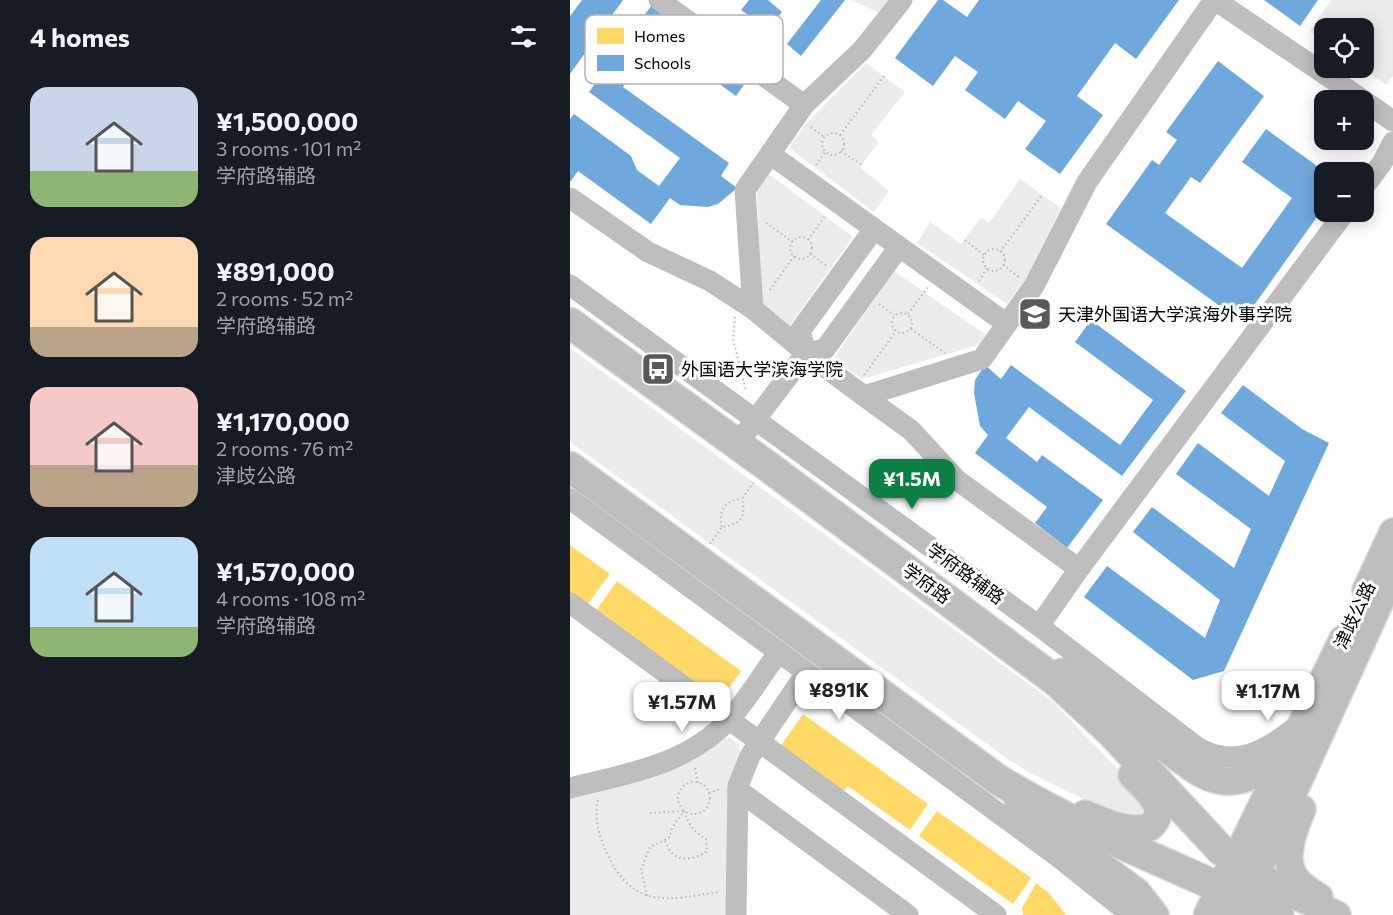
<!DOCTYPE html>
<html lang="en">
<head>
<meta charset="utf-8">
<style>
  :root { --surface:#171b24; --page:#20242c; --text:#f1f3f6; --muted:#9ea1a6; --accent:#0b8043 }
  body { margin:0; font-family:Commissioner,"Noto Sans SC",sans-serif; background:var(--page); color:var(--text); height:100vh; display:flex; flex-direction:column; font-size:22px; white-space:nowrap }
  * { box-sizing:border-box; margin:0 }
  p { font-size:20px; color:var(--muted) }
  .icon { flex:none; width:33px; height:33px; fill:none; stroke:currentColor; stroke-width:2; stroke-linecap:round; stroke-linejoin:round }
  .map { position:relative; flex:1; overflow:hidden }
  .sheet { display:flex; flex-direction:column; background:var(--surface); width:570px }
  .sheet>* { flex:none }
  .tools { position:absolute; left:744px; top:18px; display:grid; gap:12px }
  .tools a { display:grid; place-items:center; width:60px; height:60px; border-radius:12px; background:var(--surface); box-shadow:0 3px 15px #0003; font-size:30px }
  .price { position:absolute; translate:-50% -51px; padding:0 14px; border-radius:12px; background:#fff; color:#222; font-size:20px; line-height:39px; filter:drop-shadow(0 2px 3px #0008) }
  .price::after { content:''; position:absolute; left:50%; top:36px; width:18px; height:14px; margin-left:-9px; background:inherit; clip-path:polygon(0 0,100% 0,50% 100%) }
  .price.selected { background:var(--accent); color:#fff }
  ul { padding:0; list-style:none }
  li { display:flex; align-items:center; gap:18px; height:150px; padding:0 30px }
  li span { display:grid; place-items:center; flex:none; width:168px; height:120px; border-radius:18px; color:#555 }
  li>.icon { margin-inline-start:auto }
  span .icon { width:72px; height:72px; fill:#fffc; stroke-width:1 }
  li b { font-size:26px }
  h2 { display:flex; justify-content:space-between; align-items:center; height:72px; padding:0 30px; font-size:26px }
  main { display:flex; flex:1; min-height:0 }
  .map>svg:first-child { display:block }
  .green { fill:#ececec }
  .homes { fill:#ffd966 }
  .schools { fill:#6fa8dc }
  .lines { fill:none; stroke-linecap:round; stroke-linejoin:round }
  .major-casing { stroke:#dbdbdb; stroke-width:30 }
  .highway-casing { stroke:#dbdbdb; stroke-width:33 }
  .path { stroke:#b9b9b9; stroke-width:2; stroke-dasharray:1.5 3; stroke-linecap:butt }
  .minor { stroke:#bebebe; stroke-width:21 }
  .major { stroke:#bebebe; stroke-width:27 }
  .highway { stroke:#bebebe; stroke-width:30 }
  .labels { text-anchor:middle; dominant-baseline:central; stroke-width:6; stroke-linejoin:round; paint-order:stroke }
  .poi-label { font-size:18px; fill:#000; stroke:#fff; text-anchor:start }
  .street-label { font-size:18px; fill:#000; stroke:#fff }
  .key { fill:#fff; stroke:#b2b2b2; stroke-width:1.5 }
  .key-label { font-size:16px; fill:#000 }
</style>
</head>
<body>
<main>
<section class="sheet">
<h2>4 homes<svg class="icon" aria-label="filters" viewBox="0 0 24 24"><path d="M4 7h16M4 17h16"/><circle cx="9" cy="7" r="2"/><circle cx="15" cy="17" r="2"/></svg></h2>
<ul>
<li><span style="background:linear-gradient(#c9d6e8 70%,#8fb573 0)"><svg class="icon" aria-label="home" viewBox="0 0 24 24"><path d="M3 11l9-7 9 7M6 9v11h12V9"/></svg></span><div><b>¥1,500,000</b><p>3 rooms · 101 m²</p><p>学府路辅路</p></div></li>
<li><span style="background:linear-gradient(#ffd9b3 75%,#b9a48a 0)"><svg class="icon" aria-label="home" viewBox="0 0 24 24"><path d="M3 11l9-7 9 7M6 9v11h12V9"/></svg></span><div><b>¥891,000</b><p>2 rooms · 52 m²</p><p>学府路辅路</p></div></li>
<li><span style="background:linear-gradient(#f6c9c9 65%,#b9a48a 0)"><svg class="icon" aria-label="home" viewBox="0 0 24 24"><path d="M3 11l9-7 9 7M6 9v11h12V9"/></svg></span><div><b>¥1,170,000</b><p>2 rooms · 76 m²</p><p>津歧公路</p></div></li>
<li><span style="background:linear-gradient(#bfe0f5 75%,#8fb573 0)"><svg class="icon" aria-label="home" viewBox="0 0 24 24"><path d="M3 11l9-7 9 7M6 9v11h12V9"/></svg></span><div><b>¥1,570,000</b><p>4 rooms · 108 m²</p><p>学府路辅路</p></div></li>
</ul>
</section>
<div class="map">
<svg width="823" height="915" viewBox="0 0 823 915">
  <rect width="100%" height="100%" fill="#fff"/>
  <g class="green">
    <polygon points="281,0 319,0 310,13"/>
    <polygon points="761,0 823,0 823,76 816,85 792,68 794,68 794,28 754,28 754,41 740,31"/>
    <polygon points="296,63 335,92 301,135 309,142 290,167 319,191 304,212 219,148 236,124"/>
    <polygon points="199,174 283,237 218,328 191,308 187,190"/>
    <polygon points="450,179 491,208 454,282 437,304 347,243 360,222 391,244 411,217 419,223"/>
    <polygon points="324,271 416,335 409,345 292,379 264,358"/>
    <polygon points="0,348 482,701 578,800 579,815 563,823 462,774 439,760 0,442"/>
    <path d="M159 737 169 744 170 755 159 915H0V795C40 785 85 778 123 760 136 754 145 742 159 737Z"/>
  </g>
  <g class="homes">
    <polygon points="0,545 40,574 17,605 0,593"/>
    <polygon points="47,581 171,671 149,702 25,612"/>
    <polygon points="233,714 358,804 340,830 278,786 273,792 210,747"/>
    <polygon points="367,811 461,878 443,904 349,836"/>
    <polygon points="466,883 480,894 496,915 453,915 452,908"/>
  </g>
  <g class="schools">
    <polygon points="12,0 53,0 0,74 0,16"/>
    <polygon points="179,0 198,0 212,12 199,30 171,10"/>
    <polygon points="251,0 275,0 231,56 217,44"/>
    <polygon points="368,0 373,0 397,17 409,0 609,0 566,59 545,43 507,96 533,115 490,174 455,149 476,121 448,101 435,119 395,90 408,72 385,56 363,86 325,58"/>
    <polygon points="694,0 748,0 730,26"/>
    <polygon points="84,2 182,73 166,96 87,39 53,87 159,163 151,176 167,188 148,204 138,207 110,205 100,198 81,224 8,171 0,182 0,119 4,114 61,156 67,170 89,186 110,158 19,92"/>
    <polygon points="648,61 694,96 630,183 621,177 595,213 672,268 722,198 672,162 696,129 754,171 754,207 672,322 536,224 582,160 589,165 607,140 596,132"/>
    <polygon points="521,320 616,391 552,476 459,407 436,438 467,462 472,455 533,500 497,548 465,523 477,507 405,453 418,435 410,426 404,393 405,380 415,365 431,379 441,365 550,445 583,400 505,342"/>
    <polygon points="673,385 732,429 759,443 654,671 623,680 514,597 537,566 635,638 650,600 563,532 582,507 664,568 681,529 606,474 628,443 699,496 715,461 651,413"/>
  </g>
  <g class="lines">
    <defs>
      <g id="major">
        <polyline points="796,590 823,532"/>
        <path d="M492 672 622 768C658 793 688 780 713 749"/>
        <polyline points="448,799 485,832 567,892 585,915"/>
        <path d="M732 809C724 829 711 860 726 879 732 887 741 892 749 897"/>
        <path d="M515 814C535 822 558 834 580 827 601 808 575 789 562 775"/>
        <polyline points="665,861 773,639"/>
        <polyline points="675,899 710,915"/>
        <polyline points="767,915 712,889 686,874 823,573"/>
      </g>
      <g id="highway">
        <polyline points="0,323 196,465 486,681 542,733 651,850 686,874 667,915"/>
        <path d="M0 467 427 779C505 827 592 861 675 899"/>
        <polyline points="639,915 661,869"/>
      </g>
    </defs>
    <use href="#major" class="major-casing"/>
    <use href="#highway" class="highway-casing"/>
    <g class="path">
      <polyline points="241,127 253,136"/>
      <circle cx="263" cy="144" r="11"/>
      <polyline points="270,135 314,76"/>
      <polyline points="271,151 292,165"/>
      <polyline points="246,165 255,152"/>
      <polyline points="196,223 223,242"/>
      <circle cx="231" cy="248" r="11"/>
      <polyline points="238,240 255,216"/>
      <polyline points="395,240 414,255"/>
      <circle cx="424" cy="260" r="11"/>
      <polyline points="430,252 472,195"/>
      <polyline points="240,254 257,266"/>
      <polyline points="433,265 450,278"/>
      <polyline points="409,281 417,268"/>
      <polyline points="200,290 224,256"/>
      <polyline points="309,304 324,315"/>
      <circle cx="332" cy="323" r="10"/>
      <polyline points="338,314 358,287"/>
      <polyline points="165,317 163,339 176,391"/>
      <polyline points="341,329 375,353"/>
      <polyline points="294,375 326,331"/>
      <path d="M152 527C148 510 155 500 172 499"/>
      <path d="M140 544 152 527C171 524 176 518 172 499L184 482"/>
      <polyline points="125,768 128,783"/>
      <circle cx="124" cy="798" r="16"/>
      <polyline points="139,793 150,789"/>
      <path d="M28 800C24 819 29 836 37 853 63 910 97 900 149 892"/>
      <polyline points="80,813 114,811"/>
      <path d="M95 841C97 845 99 851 103 854 112 862 129 858 137 851L136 839C123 831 119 825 114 811"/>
      <polyline points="77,896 71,870 80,847 99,838 102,828 114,811"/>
    </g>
    <g class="minor">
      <polyline points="89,0 234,105"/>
      <polyline points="332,0 292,50 234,105 175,190 183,309 236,353 294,396 412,359 464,286 517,182 644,0"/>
      <polyline points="645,0 793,100"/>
      <polyline points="794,101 823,121"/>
      <polyline points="200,154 437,324"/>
      <polyline points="794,187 812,163 823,142"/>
      <polyline points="0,198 78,252 140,281 183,309"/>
      <path d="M0 285 469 626 627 747C663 768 692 753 723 729"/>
      <polyline points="236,353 230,331 304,229"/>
      <polyline points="294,396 342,431 387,480 509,569"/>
      <polyline points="176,432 236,353 255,349 329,247"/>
      <polyline points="0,499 487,856 561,915"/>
      <polyline points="0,603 426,915"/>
      <polyline points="469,626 509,569 775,212"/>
      <path d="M0 788C59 773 114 766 159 720 177 700 192 675 208 653"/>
      <polyline points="168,790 338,915"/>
      <polyline points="166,915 168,786 180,756 236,673"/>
    </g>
    <use href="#major" class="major"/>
    <use href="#highway" class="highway"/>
  </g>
  <defs>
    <symbol id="school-square" viewBox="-11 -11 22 22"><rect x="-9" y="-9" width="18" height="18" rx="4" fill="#595959" stroke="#fff"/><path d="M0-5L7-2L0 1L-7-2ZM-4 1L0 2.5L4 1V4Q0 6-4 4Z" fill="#fff"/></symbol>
    <symbol id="bus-square" viewBox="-11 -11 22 22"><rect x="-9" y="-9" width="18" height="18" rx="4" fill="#595959" stroke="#fff"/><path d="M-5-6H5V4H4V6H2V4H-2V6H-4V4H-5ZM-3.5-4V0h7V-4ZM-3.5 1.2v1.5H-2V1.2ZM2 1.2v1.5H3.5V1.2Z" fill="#fff"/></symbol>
  </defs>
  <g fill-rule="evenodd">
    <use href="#school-square" x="446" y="295" width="38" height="38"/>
    <use href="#bus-square" x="69" y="350" width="38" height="38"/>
  </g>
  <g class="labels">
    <g class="poi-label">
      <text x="488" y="314">天津外国语大学滨海外事学院</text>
      <text x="111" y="369">外国语大学滨海学院</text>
    </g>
    <g class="street-label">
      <text transform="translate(396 573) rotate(36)">学府路辅路</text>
      <text transform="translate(357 583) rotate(36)">学府路</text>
      <text transform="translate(784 615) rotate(-65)">津歧公路</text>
    </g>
  </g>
  <rect x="15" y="15" width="198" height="69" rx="9" class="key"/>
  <rect x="27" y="28" width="27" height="16" fill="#ffd966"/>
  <rect x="27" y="55" width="27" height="16" fill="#6fa8dc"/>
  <g class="key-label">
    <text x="64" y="42">Homes</text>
    <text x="64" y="69">Schools</text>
  </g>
</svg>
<div class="tools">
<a><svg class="icon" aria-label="locate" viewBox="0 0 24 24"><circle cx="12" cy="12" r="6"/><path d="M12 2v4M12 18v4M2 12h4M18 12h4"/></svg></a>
<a>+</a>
<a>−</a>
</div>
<b class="price selected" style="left:342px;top:510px">¥1.5M</b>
<b class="price" style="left:269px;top:721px">¥891K</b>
<b class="price" style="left:698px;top:722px">¥1.17M</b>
<b class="price" style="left:112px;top:733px">¥1.57M</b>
</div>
</main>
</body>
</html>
